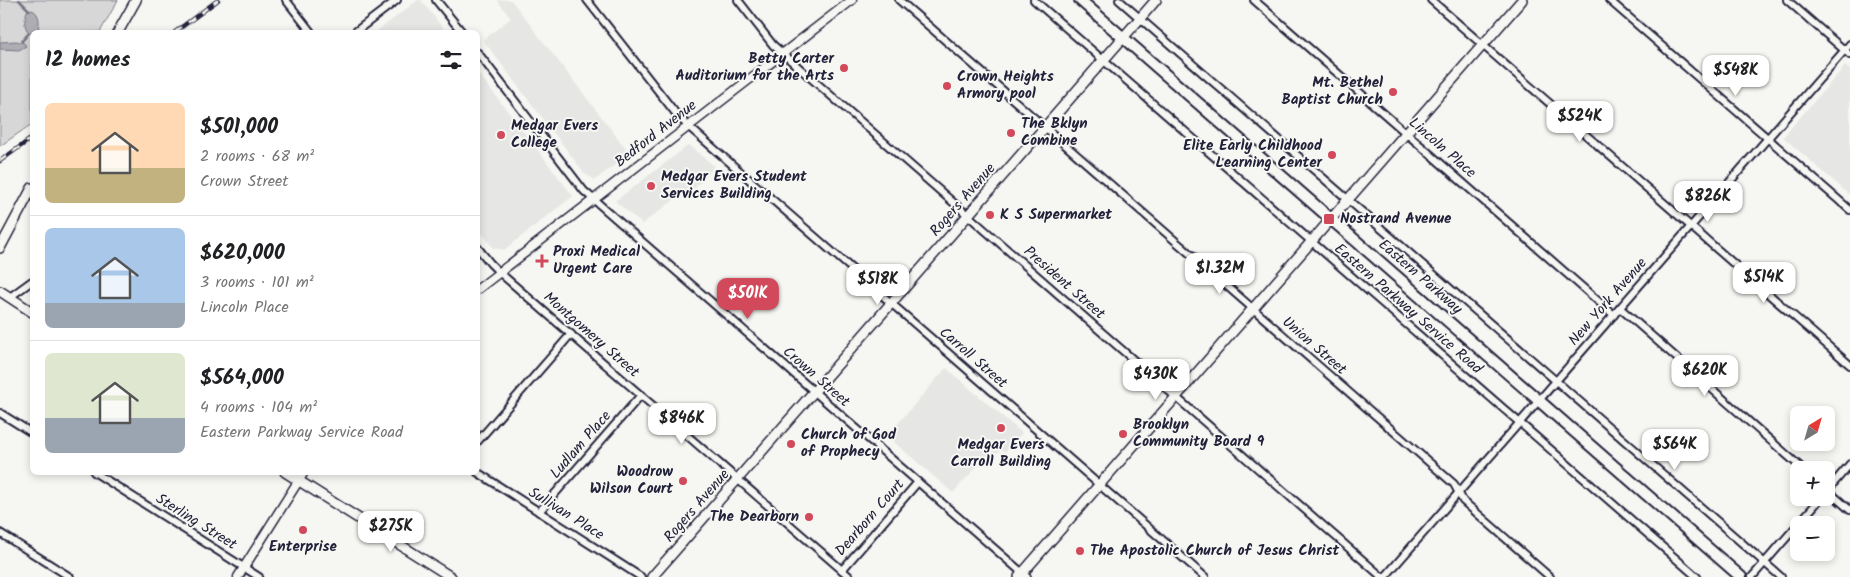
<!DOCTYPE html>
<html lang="en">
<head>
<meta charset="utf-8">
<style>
  :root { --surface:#fff; --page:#f2f2f2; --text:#202124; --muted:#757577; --line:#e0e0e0; --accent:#d1495b }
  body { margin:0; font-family:Kalam,sans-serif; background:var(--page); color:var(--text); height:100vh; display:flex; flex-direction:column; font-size:19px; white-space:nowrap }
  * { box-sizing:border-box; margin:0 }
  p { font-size:16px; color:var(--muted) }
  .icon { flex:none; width:28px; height:28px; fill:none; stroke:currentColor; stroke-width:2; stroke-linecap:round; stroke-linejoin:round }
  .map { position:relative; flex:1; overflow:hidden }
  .side { position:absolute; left:30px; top:30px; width:450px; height:445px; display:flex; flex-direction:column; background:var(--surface); border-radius:8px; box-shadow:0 2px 8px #0003 }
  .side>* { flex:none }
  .needle { width:32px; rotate:37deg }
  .fabs { position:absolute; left:1790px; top:406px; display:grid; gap:10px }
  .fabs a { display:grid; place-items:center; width:45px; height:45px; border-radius:8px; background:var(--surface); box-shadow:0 2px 8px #0003; font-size:25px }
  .price { position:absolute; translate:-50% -42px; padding:0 11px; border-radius:10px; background:#fff; color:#222; font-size:16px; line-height:32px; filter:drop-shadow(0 1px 2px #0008) }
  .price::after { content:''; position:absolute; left:50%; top:30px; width:15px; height:11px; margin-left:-8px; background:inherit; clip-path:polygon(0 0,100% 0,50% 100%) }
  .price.on { background:var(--accent); color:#fff }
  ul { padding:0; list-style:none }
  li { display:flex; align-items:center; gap:15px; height:125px; padding:0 15px }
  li+li { border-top:1px solid var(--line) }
  li span { display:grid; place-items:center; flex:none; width:140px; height:100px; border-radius:8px; color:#555 }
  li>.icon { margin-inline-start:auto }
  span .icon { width:60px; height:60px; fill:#fffc; stroke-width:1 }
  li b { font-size:21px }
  h2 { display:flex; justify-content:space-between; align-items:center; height:60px; padding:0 15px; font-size:21px }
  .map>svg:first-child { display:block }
  .built { fill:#e6e6e4 }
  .green { fill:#d7d7d7; stroke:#7c7c89 }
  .water { fill:#adadb3; stroke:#757583 }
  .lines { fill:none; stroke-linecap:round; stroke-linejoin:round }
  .stream { stroke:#757583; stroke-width:2.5 }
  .minor-casing { stroke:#22223b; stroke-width:10 }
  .tertiary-casing { stroke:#22223b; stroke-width:11 }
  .secondary-casing { stroke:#22223b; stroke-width:12 }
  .primary-casing { stroke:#22223b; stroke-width:14 }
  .minor { stroke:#f6f6f2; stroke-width:6 }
  .tertiary { stroke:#f6f6f2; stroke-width:8 }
  .secondary { stroke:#f6f6f2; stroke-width:9 }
  .primary { stroke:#f6f6f2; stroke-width:10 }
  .rail-casing { stroke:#22223b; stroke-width:4.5 }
  .rail { stroke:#f6f6f2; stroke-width:2.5; stroke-dasharray:8; stroke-linecap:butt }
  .poi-dot { fill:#d1495b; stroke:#f6f6f2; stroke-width:2 }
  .labels { text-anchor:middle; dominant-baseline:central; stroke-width:4; stroke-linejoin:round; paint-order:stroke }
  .poi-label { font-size:15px; font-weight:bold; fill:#22223b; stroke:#f6f6f2; text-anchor:start }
  .street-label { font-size:15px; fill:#22223b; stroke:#f6f6f2 }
</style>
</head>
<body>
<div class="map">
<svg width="1850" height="577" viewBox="0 0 1850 577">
  <rect width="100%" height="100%" fill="#f6f6f2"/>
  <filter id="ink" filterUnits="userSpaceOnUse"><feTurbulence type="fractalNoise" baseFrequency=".02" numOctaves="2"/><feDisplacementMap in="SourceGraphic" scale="10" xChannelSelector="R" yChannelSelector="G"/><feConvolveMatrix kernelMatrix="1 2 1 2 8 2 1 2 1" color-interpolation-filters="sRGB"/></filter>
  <g filter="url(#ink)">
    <g class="built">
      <polygon points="418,0 421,0 446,32 376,32"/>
      <polygon points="497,0 511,0 630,154 595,180 585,174 483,40 511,18"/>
      <polygon points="1845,66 1850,70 1850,195 1783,137"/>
      <polygon points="478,73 573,196 504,250 493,248 478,228"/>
      <polygon points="689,145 714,166 694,189 691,187 642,224 615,201"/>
      <polygon points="946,368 1022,433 1005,452 1002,450 982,461 953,493 887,436"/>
    </g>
    <polygon class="green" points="0,0 118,0 100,32 32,32 32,124 0,146"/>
    <g class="water">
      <path d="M30 9C40 12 40 22 38 30L32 34C23 30 24 20 27 11Z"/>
      <polygon points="16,41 24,43 26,46 19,50 0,49 0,42"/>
    </g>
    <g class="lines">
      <g class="stream">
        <polyline points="19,0 29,10"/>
        <polyline points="22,41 29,33"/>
      </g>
      <defs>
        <g id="minor">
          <polyline points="286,0 311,32"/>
          <polyline points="436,0 462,32"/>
          <polyline points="587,0 677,115 688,126 1205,577"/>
          <polyline points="738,0 773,45 1382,577"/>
          <polyline points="899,0 1454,484 1463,501 1550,577"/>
          <polyline points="1034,0 1697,577"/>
          <polyline points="1119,0 1781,577"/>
          <polyline points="1254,0 1614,315"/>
          <polyline points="1431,0 1850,365"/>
          <polyline points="1609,0 1850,210"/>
          <polyline points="1787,0 1850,55"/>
          <polyline points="355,32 397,0"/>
          <polyline points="478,53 584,191 1027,577"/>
          <polyline points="478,248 490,263 499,272 850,577"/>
          <polyline points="10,297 32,281"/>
          <polyline points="1620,308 1804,470"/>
          <polyline points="0,413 32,433"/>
          <polyline points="478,441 571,334"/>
          <polyline points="94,472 259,577"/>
          <polyline points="477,472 641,577"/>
          <polyline points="1826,489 1850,510"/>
          <polyline points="1826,492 1850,464"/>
          <polyline points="539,512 641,395"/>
          <polyline points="0,533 70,577"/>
          <polyline points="842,570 918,482"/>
          <polyline points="1385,577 1850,44"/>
          <polyline points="1752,577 1821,498"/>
        </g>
        <g id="tertiary">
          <polyline points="478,289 852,0"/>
          <polyline points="238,577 304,472"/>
        </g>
        <g id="secondary">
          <polyline points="118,32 136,0"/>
          <polyline points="0,248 32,188"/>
          <polyline points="0,291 32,312"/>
          <polyline points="285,472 451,577"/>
          <polyline points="652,577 1156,0"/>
          <polyline points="1019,577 1522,0"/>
        </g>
        <polyline id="primary" points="1080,0 1741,577"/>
      </defs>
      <use href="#minor" class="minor-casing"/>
      <use href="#tertiary" class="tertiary-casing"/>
      <use href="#secondary" class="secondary-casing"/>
      <use href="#primary" class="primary-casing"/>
      <use href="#minor" class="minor"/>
      <use href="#tertiary" class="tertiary"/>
      <use href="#secondary" class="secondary"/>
      <use href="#primary" class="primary"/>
      <defs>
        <g id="rail">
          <polyline points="175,32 218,0"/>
          <polyline points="0,161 32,138"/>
        </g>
      </defs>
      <use href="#rail" class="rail-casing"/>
      <use href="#rail" class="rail"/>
    </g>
  </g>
  <g class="poi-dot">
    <circle cx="844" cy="68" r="5"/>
    <circle cx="947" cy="86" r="5"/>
    <circle cx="1393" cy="92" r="5"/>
    <circle cx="1011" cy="133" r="5"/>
    <circle cx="501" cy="135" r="5"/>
    <circle cx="1332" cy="155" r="5"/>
    <circle cx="651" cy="186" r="5"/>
    <circle cx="990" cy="215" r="5"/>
    <rect x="1323" y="213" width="12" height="12" rx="2.5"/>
    <path d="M539.5 253.5h5v5h5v5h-5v5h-5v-5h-5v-5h5z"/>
    <circle cx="1001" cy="428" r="5"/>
    <circle cx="1123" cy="434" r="5"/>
    <circle cx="791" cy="444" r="5"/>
    <circle cx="683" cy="481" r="5"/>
    <circle cx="809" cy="517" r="5"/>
    <circle cx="303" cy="530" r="5"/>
    <circle cx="1080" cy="551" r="5"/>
  </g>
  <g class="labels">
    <g class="poi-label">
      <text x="834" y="59" text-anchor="end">Betty Carter<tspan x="834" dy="17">Auditorium for the Arts</tspan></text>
      <text x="957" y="77">Crown Heights<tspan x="957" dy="17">Armory pool</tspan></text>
      <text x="1383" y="83" text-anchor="end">Mt. Bethel<tspan x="1383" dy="17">Baptist Church</tspan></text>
      <text x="1021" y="124">The Bklyn<tspan x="1021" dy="17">Combine</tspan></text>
      <text x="511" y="126">Medgar Evers<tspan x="511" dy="17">College</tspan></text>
      <text x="1322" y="146" text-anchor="end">Elite Early Childhood<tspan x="1322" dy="17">Learning Center</tspan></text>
      <text x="661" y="177">Medgar Evers Student<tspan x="661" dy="17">Services Building</tspan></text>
      <text x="1000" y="215">K S Supermarket</text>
      <text x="1340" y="219">Nostrand Avenue</text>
      <text x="553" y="252">Proxi Medical<tspan x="553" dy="17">Urgent Care</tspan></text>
      <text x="1133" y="425">Brooklyn<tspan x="1133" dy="17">Community Board 9</tspan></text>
      <text x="801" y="435">Church of God<tspan x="801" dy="17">of Prophecy</tspan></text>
      <text x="1001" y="445" text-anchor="middle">Medgar Evers<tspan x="1001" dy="17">Carroll Building</tspan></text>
      <text x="673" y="472" text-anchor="end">Woodrow<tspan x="673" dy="17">Wilson Court</tspan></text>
      <text x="799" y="517" text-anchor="end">The Dearborn</text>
      <text x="303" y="547" text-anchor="middle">Enterprise</text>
      <text x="1090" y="551">The Apostolic Church of Jesus Christ</text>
    </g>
    <g class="street-label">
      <text transform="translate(656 134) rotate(-38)">Bedford Avenue</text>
      <text transform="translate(1442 148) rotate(41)">Lincoln Place</text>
      <text transform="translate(963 200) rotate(-49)">Rogers Avenue</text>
      <text transform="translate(1420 277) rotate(41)">Eastern Parkway</text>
      <text transform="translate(1064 283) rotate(41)">President Street</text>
      <text transform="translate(1608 302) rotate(-49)">New York Avenue</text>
      <text transform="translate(1408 309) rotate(41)">Eastern Parkway Service Road</text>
      <text transform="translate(591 335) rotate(41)">Montgomery Street</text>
      <text transform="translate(1314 346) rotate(41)">Union Street</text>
      <text transform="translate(973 358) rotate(41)">Carroll Street</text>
      <text transform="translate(816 377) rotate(41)">Crown Street</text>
      <text transform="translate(581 445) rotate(-49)">Ludlam Place</text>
      <text transform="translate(697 506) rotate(-49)">Rogers Avenue</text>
      <text transform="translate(566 514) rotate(32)">Sullivan Place</text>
      <text transform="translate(870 518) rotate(-49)">Dearborn Court</text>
      <text transform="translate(196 522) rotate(32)">Sterling Street</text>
    </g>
  </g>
</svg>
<div class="fabs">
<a><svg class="needle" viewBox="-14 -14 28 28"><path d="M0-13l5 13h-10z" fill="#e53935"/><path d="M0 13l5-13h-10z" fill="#757577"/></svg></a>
<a>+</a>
<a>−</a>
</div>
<b class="price" style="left:1736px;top:97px">$548K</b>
<b class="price" style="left:1580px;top:143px">$524K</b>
<b class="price" style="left:1708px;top:223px">$826K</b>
<b class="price" style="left:1220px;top:295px">$1.32M</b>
<b class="price" style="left:1764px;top:304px">$514K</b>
<b class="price" style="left:878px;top:306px">$518K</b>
<b class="price on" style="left:748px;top:320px">$501K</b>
<b class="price" style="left:1705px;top:397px">$620K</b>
<b class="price" style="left:1156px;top:401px">$430K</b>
<b class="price" style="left:682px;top:445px">$846K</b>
<b class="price" style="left:1675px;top:471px">$564K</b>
<b class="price" style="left:391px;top:553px">$275K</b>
<section class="side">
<h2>12 homes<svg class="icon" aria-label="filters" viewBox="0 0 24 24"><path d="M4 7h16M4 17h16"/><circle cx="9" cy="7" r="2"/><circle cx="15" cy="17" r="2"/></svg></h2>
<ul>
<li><span style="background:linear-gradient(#ffd9b3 65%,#c2b280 0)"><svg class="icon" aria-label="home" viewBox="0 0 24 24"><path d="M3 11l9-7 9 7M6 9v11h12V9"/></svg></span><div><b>$501,000</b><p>2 rooms · 68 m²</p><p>Crown Street</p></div></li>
<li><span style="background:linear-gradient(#a9c7e8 75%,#9aa5b1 0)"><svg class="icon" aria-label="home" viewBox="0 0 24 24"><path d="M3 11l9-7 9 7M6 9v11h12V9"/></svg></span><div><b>$620,000</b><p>3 rooms · 101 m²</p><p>Lincoln Place</p></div></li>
<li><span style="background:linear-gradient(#dfe7d0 65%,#9aa5b1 0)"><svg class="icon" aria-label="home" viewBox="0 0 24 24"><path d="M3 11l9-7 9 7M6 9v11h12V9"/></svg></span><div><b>$564,000</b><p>4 rooms · 104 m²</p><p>Eastern Parkway Service Road</p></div></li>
</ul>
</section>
</div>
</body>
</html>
